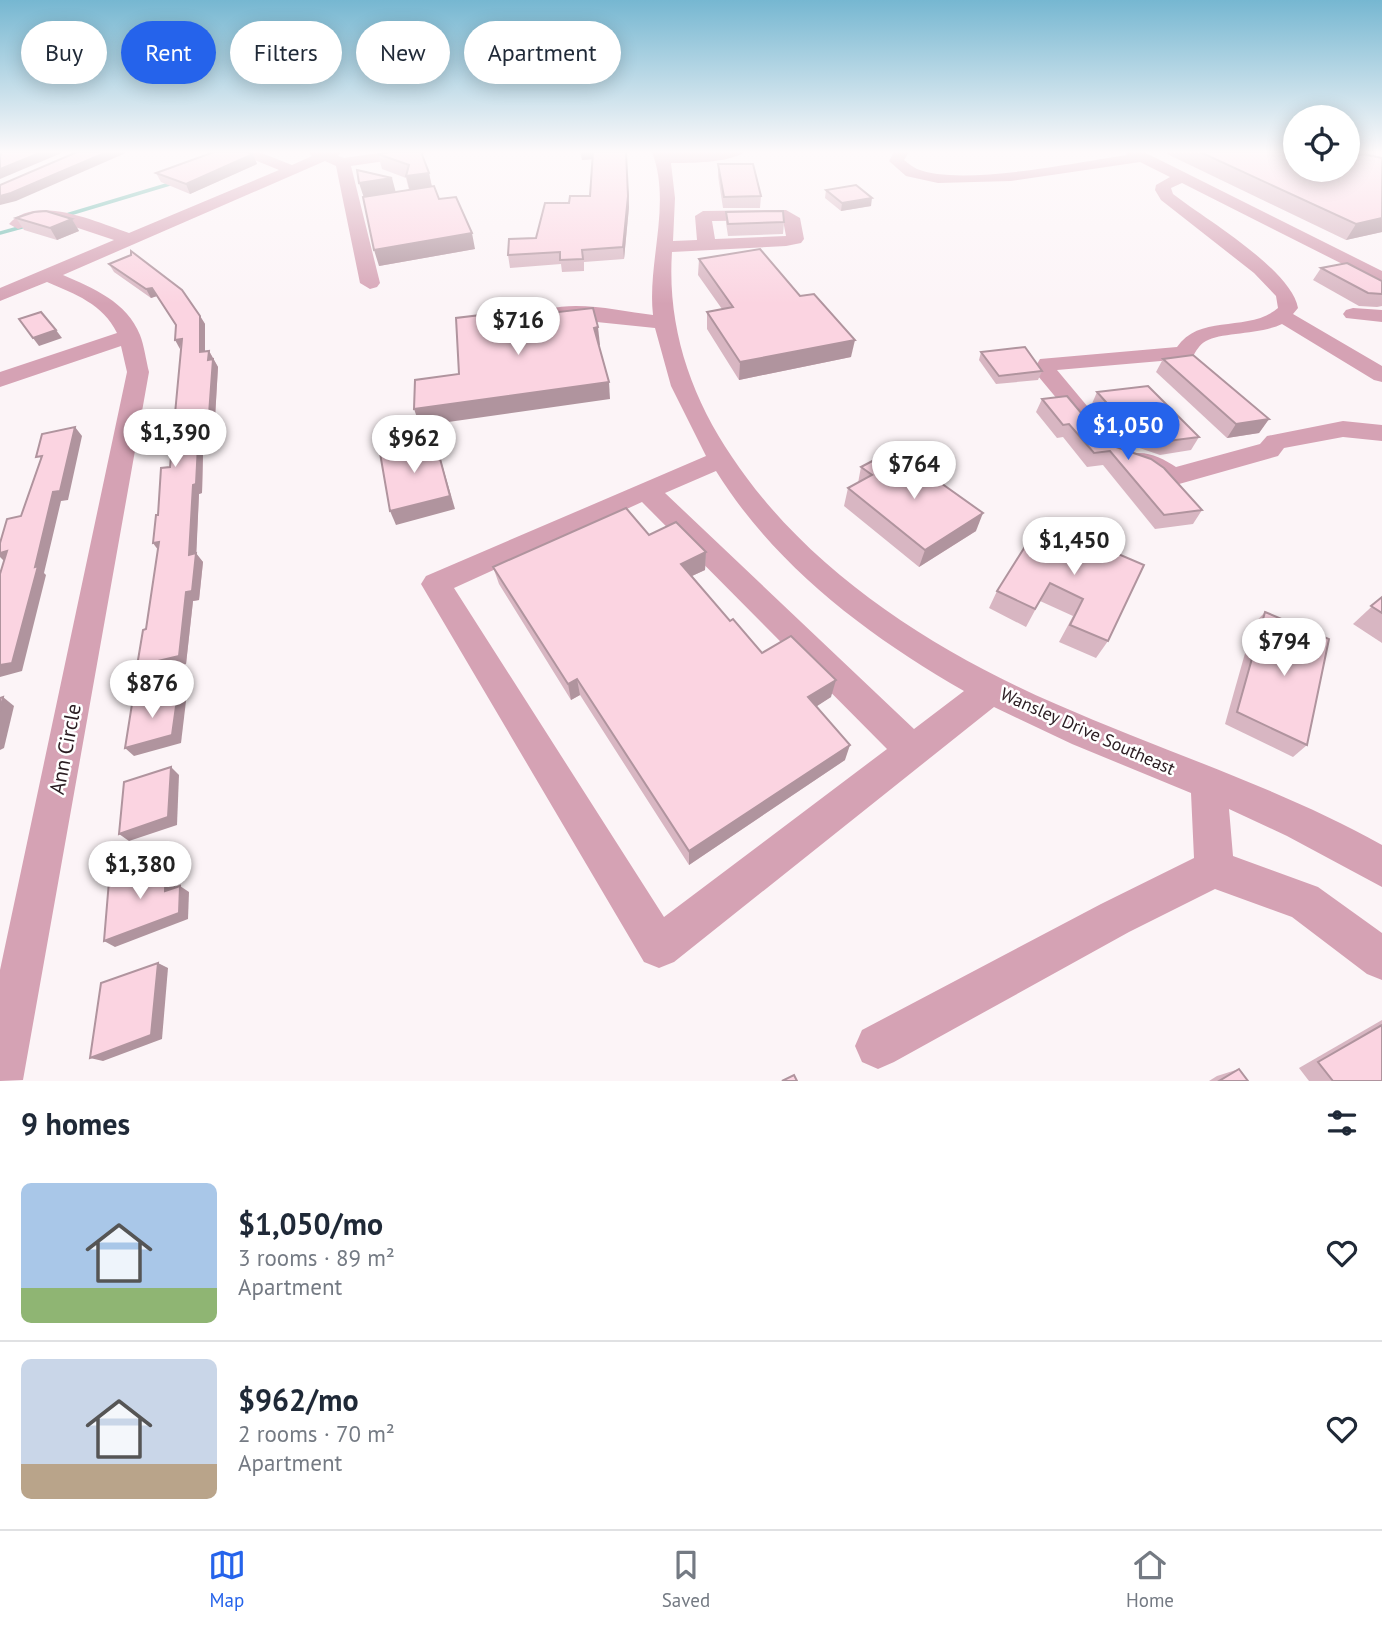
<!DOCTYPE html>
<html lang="en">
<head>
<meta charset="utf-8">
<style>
  :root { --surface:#fff; --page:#f6f6f7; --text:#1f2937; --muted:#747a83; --line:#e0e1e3; --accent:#2563eb }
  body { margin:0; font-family:"PT Sans",sans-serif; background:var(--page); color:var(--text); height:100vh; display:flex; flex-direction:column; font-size:26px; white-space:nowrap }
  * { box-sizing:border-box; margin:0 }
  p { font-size:23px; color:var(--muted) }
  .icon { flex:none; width:38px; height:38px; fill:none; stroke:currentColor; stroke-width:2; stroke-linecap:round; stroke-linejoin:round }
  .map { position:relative; height:1081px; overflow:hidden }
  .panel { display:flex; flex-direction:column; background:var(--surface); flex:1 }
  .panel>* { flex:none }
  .banner { position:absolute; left:21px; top:21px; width:700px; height:63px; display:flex; gap:14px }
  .buttons { position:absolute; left:1283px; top:105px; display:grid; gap:14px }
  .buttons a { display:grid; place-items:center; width:77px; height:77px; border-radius:50%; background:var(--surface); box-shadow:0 4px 18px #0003; font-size:35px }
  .price { position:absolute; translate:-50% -60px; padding:0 16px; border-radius:24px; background:#fff; color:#222; font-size:23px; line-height:46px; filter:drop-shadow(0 2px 4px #0008) }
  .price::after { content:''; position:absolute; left:50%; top:42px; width:21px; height:16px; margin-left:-10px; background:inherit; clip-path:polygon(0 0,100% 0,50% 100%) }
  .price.selected { background:var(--accent); color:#fff }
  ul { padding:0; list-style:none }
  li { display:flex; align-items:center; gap:21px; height:175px; padding:0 21px }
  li+li { border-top:2px solid var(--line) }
  li span { display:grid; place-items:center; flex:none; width:196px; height:140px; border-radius:10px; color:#555 }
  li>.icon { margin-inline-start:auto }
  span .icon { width:84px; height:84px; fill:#fffc; stroke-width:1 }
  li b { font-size:30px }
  h2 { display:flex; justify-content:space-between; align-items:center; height:84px; padding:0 21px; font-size:30px }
  .chip { padding:0 24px; border-radius:32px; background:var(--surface); box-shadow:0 4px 18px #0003; font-size:24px; line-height:63px }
  .chip.selected { background:var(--accent); color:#fff }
  .tab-bar { display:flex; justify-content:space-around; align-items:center; height:98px; border-top:2px solid var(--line); background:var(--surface); font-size:19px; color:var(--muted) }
  .tab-bar a { display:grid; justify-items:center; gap:4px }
  .tab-bar .selected { color:var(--accent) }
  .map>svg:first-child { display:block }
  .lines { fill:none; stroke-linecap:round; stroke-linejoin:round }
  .stream { stroke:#6bbbae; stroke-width:3.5 }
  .minor { fill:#d5a2b4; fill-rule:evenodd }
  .wall { fill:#d8b6c2 }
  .shaded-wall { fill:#b0949e }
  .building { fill:#fbd4e1; stroke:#b0949e; stroke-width:2 }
  .labels { text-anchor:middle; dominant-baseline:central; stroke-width:5; stroke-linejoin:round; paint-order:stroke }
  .street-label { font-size:18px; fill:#2a1c21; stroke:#fff }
  .near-street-label { font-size:21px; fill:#2a1c21; stroke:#fff }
</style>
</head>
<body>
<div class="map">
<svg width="1382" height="1081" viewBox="0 0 1382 1081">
  <rect width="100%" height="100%" fill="#fcf4f7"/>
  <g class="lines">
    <g class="stream">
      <polyline points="63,216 173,183"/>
      <polyline points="0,233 22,227"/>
    </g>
    <g class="minor">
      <path d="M235 152H259L292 165 312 156 308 152H341L338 156 344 158 385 152H426L419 156 351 166 380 283 377 287 370 289 360 283 336 166 325 161 63 275C93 288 127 302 140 335 144 345 146 360 149 372L23 1080 0 1081V970L127 372 121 346 0 387V372L117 333C103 304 75 294 47 282L0 301V288L114 240 54 220 41 221 18 229 9 224C36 193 98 223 129 233L279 170Z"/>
      <path d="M652 152H744C730 163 689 163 671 163L675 198 673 241 697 240 695 216 703 211 786 210 800 218 804 239 801 243 786 246 672 252C667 326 690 395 732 457 808 571 932 650 1056 704 1165 752 1278 787 1382 845V887L1287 836 1229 809 1233 856 1318 887 1382 933V980L1367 974 1292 917 1215 889 1129 932 894 1062 878 1069 862 1062 855 1046 862 1030 1101 904 1194 858 1191 793 1072 744 994 707 674 962 659 968 644 962 421 584 426 576 706 456 671 386 655 328 548 317 545 313 548 309C580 301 621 311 653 315 647 262 672 204 652 152ZM783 220 786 236 715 239 712 221ZM716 471C775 566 868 636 964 691L914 729 665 493ZM642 502 887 749 664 917 454 588Z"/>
      <path d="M894 152H909L904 160C908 163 913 167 917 169 961 187 1078 162 1127 155L1125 152H1144L1382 271V284L1182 183 1171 188 1173 194C1205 219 1291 269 1298 308L1293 314 1382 366V382L1374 380 1282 324C1259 335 1222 332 1206 341 1199 345 1196 351 1192 358L1184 359 1057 370 1103 425 1099 430 1091 433 1083 430 1038 376 1034 369 1040 359 1177 347C1200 313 1249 333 1278 308L1276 296 1254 273 1161 200 1155 190 1156 185 1170 177 1140 162 1011 181 938 183 906 176 889 161Z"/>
      <polygon points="1353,308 1382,310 1382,322 1346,318 1343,314 1346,310"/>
      <path d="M1343 421 1382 425V441L1343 437 1284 448 1278 456 1172 486C1157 481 1146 470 1130 466L1126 460 1130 454C1147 450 1162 458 1176 467L1260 444 1267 436Z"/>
    </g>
  </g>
  <g class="wall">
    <polygon points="580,152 626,152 629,207 624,259 584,262 584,271 562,272 561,264 510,268 508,255 536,238 569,203 590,196 592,159 582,160"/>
    <polygon points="1163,152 1295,152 1382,158 1382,232 1346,240"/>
    <polygon points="253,154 257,164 190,194 161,182 156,173"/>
    <polygon points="378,154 429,173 432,186 439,199 475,249 379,266 396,192 409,190 406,178 382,169"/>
    <polygon points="718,164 761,196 760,208 723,208 718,176"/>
    <polygon points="826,190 871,206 841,211 825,198"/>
    <polygon points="726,212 784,222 783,234 728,236 726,223"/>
    <polygon points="16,218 72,219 79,231 57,240 24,230"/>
    <polygon points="699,259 800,296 851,357 739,380 707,329 707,312 722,309 698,275"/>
    <polygon points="109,264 200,316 205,324 205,352 209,351 218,367 213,452 203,454 202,493 199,494 196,554 203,562 199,600 193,601 186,664 145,675 137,666 146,629 158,550 153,543 158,515 170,467 181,349 176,326 157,296 151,298 114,272"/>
    <polygon points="1321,268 1382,281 1382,306 1377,307 1359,306 1313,280"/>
    <polygon points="981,352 1042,371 1038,380 996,384 979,360"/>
    <polygon points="1163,359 1269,419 1259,433 1227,438 1156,372"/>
    <polygon points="1097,392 1199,437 1191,450 1160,455 1122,442 1091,406"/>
    <polygon points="1042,399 1202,510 1193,524 1155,529 1103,465 1087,467 1063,437 1057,438 1036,412"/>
    <polygon points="887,465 976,531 919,567 844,506 848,488 858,483 861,467"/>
    <polygon points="1041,521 1108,641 1096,658 1059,642 1073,616 1040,601 1026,627 989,608 997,591"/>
    <polygon points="649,535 706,552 705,570 692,576 730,621 762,653 831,697 816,706 845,760 689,865 580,695 571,700 499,584 493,567"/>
    <polygon points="1382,597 1382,643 1353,624"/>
    <polygon points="1265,612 1307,745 1293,757 1225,724 1253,625"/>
    <polygon points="1382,1020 1382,1081 1309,1081 1299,1068"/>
    <polygon points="1239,1069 1248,1081 1209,1081 1217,1076"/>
  </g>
  <g class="shaded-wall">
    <polygon points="42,152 64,152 0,179 0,169"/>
    <polygon points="107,152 128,152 16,201 0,205 0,196"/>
    <polygon points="581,152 594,152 594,159 582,160"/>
    <polygon points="626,152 629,207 624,259 623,247"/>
    <polygon points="253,154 257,164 190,194 186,184"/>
    <polygon points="429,173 432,188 410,191 406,176"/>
    <polygon points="392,178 396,193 364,198 359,183"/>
    <polygon points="872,198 871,206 841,211 842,203"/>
    <polygon points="1382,218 1382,232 1346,240 1356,224"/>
    <polygon points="72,219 79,231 57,240 50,228"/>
    <polygon points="472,233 475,249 379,266 374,250"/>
    <polygon points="152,288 157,296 151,298 146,289"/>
    <polygon points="200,316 205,324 205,361 200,352"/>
    <polygon points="598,327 600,345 596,345 594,328"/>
    <polygon points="56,330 62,338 39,346 33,338"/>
    <polygon points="182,339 180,349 175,340"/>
    <polygon points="855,340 851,357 739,380 740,362"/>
    <polygon points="209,351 218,367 213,452 203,454 202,493 199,494 196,561 196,553 203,562 199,600 193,601 186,664 145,675 137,666 189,555 193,485"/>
    <polygon points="609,382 610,399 420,426 414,409"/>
    <polygon points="1269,419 1259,433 1227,438 1236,424"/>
    <polygon points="75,427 82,436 68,500 61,501 44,573 46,575 22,671 0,677 0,665 35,567 53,492"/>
    <polygon points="435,440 455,509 396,525 390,511"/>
    <polygon points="983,513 976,531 919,567 925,550"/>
    <polygon points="159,542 160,552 153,543"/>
    <polygon points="7,551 6,563 0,557 0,553"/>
    <polygon points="706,552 705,570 681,581 681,564"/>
    <polygon points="577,679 580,695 571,700 568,684"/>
    <polygon points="836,680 831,697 805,714 808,697"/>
    <polygon points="178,692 186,701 181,743 134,756 125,748"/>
    <polygon points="3,697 14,706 4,748 0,750 0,711"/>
    <polygon points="850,745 845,760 689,865 689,851"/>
    <polygon points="171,767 179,775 177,825 129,841 119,834"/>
    <polygon points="166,861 176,868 175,898 165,891"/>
    <polygon points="180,886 189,892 188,919 115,947 104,941"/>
    <polygon points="158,963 168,968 162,1039 103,1061 90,1058"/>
  </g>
  <g class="building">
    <polygon points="2,152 42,152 0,169 0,156"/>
    <polygon points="77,152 107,152 11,193 0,196 0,185"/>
    <polygon points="214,152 247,152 253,154 186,184 156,173"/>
    <polygon points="391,152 421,152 429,173 406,176 409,165 378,154"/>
    <polygon points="593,152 626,152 628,196 623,247 582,250 583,259 560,260 560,252 508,255 509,239 536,238 545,203 569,203 570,196 590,196"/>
    <polygon points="1200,152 1295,152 1295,170 1348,170 1348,155 1351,156 1364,154 1382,158 1382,218 1356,224"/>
    <polygon points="718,164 753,164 761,196 724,197"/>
    <polygon points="357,170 392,178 359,183"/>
    <polygon points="856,185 872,198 842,203 826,190"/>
    <polygon points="434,186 439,199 456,197 472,233 374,250 363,197"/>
    <polygon points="46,211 72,219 50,228 16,218 34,212"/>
    <polygon points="783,211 784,222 728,224 726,212"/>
    <polygon points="760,249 800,296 814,294 855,340 740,362 707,312 733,307 699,259"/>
    <polygon points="131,251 182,290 200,316 200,352 209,351 208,360 213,359 207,442 198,445 196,484 193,485 189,555 196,553 192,591 186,592 179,656 137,666 143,630 146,629 159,542 153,543 156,515 158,515 161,468 170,467 182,339 175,340 176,325 152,288 146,289 109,264 131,255"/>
    <polygon points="1347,263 1382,281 1382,294 1368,293 1321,268"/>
    <polygon points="548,307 550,313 593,308 598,327 594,328 609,382 414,409 415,380 459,374 456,318"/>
    <polygon points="41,312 56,330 33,338 19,319"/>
    <polygon points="1025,347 1042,371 999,376 981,352"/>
    <polygon points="1193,355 1269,419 1236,424 1163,359"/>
    <polygon points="1148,386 1199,437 1168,441 1129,428 1097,392"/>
    <polygon points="1067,396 1107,444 1151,459 1164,468 1202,510 1164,515 1110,451 1094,453 1069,424 1063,425 1042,399"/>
    <polygon points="75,427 60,491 53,492 35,567 38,566 12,663 0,665 0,574 7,551 0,553 0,543 7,519 21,516 42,456 36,457 42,434"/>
    <polygon points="435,440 450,496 390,511 380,453"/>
    <polygon points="903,456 983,513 925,550 848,488 872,475 861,467 878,458 887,465"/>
    <polygon points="626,508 649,535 676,522 706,552 681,564 730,621 733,619 762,653 791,636 836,680 808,697 850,745 689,851 577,679 568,684 493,567"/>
    <polygon points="1041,521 1144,565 1108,641 1070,625 1083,599 1050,583 1035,609 997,591"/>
    <polygon points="1382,597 1382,613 1371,606"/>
    <polygon points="1265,612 1329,639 1307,745 1237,712"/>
    <polygon points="178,692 172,735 125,748 132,704"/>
    <polygon points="3,697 0,711 0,698"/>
    <polygon points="171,767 168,817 119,834 124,782"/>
    <polygon points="166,861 165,891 180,886 179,913 104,941 109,881"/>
    <polygon points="158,963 151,1035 90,1058 101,983"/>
    <polygon points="1382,1025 1382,1081 1333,1081 1318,1062"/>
    <polygon points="1239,1069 1248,1081 1219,1081"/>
    <polygon points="794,1075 797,1081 782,1081"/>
  </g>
  <linearGradient id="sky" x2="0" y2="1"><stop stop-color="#76b7d1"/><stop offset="0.5" stop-color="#fefafb"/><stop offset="1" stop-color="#fefafb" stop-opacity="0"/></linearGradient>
  <rect width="1382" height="304" fill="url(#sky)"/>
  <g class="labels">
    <g class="street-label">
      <text transform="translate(1088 731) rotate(24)">Wansley Drive Southeast</text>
    </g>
    <g class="near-street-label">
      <text transform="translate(65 749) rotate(-79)">Ann Circle</text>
    </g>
  </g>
</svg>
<div class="buttons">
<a><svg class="icon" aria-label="locate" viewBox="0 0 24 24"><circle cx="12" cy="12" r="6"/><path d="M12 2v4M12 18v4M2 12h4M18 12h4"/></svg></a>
</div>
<b class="price" style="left:518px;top:357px">$716</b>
<b class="price selected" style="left:1128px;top:462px">$1,050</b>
<b class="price" style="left:175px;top:469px">$1,390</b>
<b class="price" style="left:414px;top:475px">$962</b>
<b class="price" style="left:914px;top:501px">$764</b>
<b class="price" style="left:1074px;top:577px">$1,450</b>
<b class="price" style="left:1284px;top:678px">$794</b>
<b class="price" style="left:152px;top:720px">$876</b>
<b class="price" style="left:140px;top:901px">$1,380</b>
<div class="banner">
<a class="chip">Buy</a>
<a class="chip selected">Rent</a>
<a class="chip">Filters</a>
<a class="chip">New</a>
<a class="chip">Apartment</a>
</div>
</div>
<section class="panel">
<h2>9 homes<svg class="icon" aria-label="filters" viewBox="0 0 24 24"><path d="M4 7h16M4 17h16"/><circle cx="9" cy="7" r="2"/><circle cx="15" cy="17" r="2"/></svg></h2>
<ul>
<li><span style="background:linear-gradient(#a9c7e8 75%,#8fb573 0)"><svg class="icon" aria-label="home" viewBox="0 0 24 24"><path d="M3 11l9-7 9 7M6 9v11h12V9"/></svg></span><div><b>$1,050/mo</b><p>3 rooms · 89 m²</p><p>Apartment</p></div><svg class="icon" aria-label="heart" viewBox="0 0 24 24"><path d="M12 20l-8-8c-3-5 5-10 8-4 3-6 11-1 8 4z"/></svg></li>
<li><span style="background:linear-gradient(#c9d6e8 75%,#b9a48a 0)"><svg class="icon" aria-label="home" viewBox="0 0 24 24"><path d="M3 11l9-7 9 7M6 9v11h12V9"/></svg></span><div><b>$962/mo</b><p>2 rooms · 70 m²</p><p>Apartment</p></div><svg class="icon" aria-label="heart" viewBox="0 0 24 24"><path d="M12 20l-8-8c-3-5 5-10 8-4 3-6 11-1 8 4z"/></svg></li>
</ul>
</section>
<nav class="tab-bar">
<a class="selected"><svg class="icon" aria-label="map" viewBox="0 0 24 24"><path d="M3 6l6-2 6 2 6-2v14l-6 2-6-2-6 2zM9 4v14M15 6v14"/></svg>Map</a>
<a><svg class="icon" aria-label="saved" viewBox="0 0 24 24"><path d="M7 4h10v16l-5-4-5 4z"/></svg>Saved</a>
<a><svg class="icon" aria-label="home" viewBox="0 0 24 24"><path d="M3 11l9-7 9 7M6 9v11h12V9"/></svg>Home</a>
</nav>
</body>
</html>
